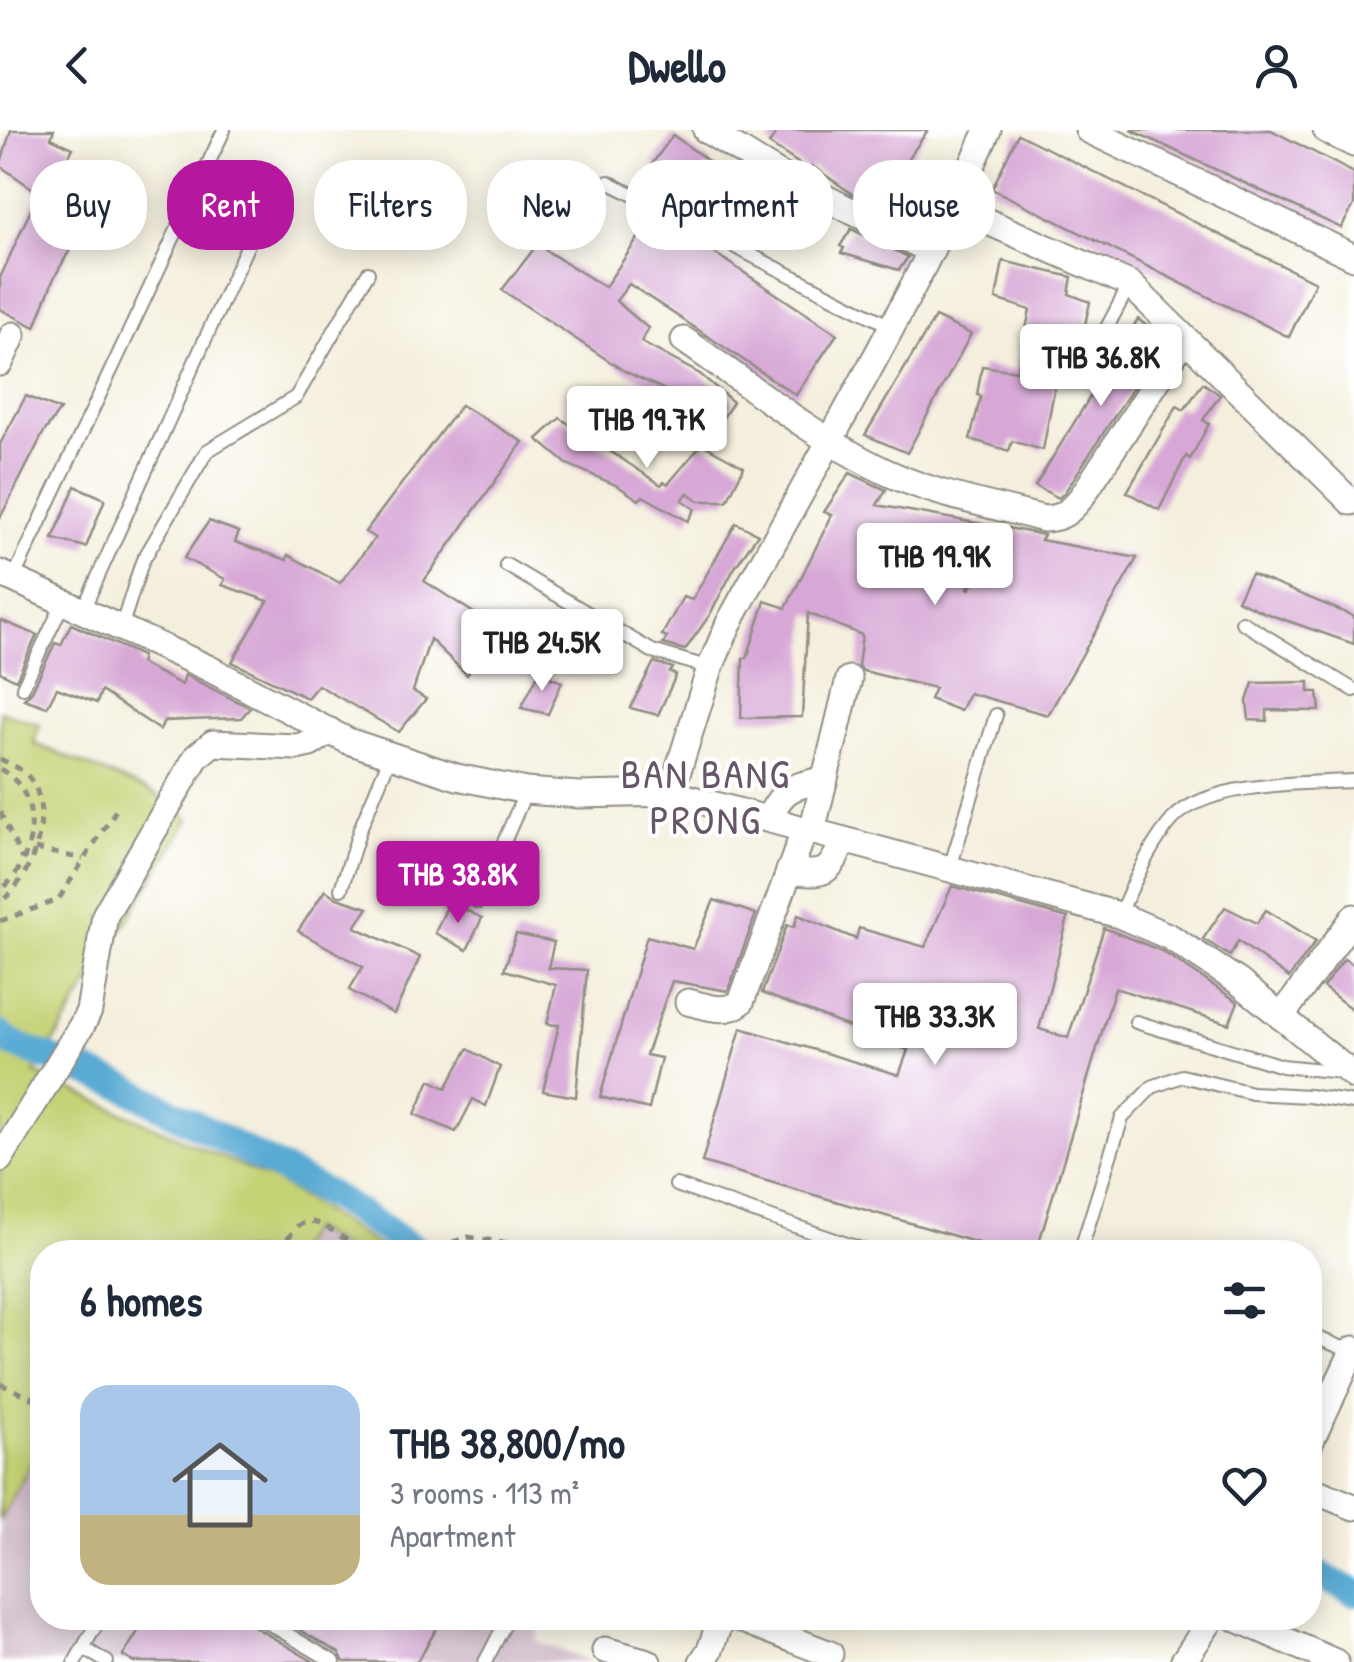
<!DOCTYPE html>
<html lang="en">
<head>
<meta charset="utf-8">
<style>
  :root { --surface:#fff; --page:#f2f2f3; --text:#1f2937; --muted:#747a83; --line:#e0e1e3; --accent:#b5179e }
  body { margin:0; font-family:"Patrick Hand",sans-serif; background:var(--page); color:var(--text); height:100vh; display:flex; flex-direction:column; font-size:38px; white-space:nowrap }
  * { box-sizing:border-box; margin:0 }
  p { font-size:32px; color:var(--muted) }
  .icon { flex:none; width:55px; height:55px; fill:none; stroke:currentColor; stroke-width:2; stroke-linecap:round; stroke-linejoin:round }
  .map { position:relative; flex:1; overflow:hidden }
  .side { position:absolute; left:30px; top:1110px; width:1292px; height:390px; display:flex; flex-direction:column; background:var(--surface); border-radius:40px; box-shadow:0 5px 25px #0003 }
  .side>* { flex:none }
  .banner { position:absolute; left:30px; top:30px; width:1295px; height:90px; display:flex; gap:20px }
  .price { position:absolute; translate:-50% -85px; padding:0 22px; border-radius:10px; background:#fff; color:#222; font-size:32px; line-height:65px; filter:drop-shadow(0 2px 5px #0008) }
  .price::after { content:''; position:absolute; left:50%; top:60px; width:30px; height:22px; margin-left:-15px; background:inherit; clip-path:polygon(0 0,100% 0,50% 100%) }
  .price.active { background:var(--accent); color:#fff }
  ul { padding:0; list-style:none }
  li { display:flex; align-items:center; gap:30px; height:250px; padding:0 50px }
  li+li { border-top:2px solid var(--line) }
  li span { display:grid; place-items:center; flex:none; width:280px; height:200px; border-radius:30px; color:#555 }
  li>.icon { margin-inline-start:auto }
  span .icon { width:120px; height:120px; fill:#fffc; stroke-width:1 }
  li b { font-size:42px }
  h2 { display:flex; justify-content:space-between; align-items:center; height:120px; padding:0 50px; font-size:42px }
  .chip { padding:0 35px; border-radius:40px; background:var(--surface); box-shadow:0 5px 25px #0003; font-size:35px; line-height:90px }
  .chip.active { background:var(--accent); color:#fff }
  header { display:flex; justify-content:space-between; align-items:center; height:130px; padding:0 50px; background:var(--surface); font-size:45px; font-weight:700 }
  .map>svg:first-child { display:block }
  .industrial { fill:#d1bdcb }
  .green { fill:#c5d274; stroke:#787e50; stroke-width:2.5 }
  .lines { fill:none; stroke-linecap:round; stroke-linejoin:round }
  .canal { stroke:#5aabd4; stroke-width:28 }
  .building { fill:#d7a7d6 }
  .lane-casing { stroke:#908d84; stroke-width:16 }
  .street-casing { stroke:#908d84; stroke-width:29 }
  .path { stroke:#908d84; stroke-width:5; stroke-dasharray:8 8; stroke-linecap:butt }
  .lane { stroke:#fff; stroke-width:12 }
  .street { stroke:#fff; stroke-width:25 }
  .labels { text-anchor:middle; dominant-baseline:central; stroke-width:8; stroke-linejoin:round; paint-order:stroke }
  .quarter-label { font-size:40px; letter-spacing:2.5px; fill:#675667; stroke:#fff }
</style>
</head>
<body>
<header><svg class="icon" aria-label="back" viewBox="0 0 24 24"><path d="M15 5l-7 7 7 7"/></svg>Dwello<svg class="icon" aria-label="person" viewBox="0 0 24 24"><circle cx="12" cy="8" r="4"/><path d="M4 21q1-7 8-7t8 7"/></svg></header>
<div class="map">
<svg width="1354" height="1532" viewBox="0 0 1354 1532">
  <rect width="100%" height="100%" fill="#fff"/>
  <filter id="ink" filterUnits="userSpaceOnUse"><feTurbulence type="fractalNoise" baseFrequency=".01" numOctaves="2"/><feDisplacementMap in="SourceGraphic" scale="20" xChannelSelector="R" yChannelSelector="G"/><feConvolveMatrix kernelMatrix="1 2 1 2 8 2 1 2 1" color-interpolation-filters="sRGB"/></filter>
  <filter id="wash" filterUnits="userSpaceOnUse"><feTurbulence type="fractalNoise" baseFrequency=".0048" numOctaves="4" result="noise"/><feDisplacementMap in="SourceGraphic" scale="40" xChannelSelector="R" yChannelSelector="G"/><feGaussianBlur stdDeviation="2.25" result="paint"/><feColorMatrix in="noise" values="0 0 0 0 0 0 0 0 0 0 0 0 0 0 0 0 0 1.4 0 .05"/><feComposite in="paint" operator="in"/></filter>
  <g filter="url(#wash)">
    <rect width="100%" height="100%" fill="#f4efdd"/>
    <g class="industrial">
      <polygon points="320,1086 370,1122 293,1122"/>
      <polygon points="42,1312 42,1488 543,1488 535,1510 591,1532 0,1532 0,1391"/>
    </g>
    <polygon class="green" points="0,581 40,595 33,613 156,664 189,689 35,943 277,1052 388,1122 351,1122 311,1099 293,1122 42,1122 42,1312 0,1391"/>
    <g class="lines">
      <g class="canal">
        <polyline points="0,904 13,914 123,956 333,1067 419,1122"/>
        <polyline points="1310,1441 1354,1462"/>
      </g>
    </g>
    <g id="blocks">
      <g class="building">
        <polygon points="11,0 54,0 51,8 73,18 46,68 0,36"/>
        <polygon points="778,0 928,0 893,51 920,64 907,91 851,63 812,36 809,40 769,14"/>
        <polygon points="1131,0 1271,0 1354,43 1354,75 1341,98"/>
        <polygon points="1018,4 1315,152 1289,207 992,59"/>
        <polygon points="673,5 711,33 693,55 652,34"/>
        <polygon points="36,68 85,93 54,148 35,197 0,179 0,148"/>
        <polygon points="653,86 678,99 837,204 796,265 629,154 616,171 648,198 641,212 700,244 733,272 717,297 684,275 688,271 624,241 502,160 537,115 605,157"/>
        <polygon points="851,99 908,127 899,140 841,123 844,118 840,116"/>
        <polygon points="1003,131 1072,147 1069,164 1090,172 1084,199 1071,197 1068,209 1064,207 1043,320 1012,311 1009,321 970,309 981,266 977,265 982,236 1017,241 1030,180 996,169"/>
        <polygon points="935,187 971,204 907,323 865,305"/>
        <polygon points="1138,189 1164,210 1065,362 1059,368 1035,356"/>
        <polygon points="1203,253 1220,265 1203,290 1209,294 1190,329 1186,326 1159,380 1127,362 1177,276 1184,280"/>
        <polygon points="26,266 60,280 44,302 0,388 0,314"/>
        <polygon points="461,275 523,312 424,451 499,499 467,545 430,509 413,561 426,569 399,602 318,555 307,568 232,532 268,471 222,455 225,449 184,428 209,391 239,402 235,412 287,430 288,425 340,453 375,408 365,402"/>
        <polygon points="560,288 661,355 664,352 668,354 702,314 744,337 727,371 699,371 688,363 682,370 695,379 688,391 643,366 639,370 618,356 567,334 537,309"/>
        <polygon points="850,343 886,360 877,375 987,395 968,458 970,459 1008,398 1044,405 1041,410 1137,428 1048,585 969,563 960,581 930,569 935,558 863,541 858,536 862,505 808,483 802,587 741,588 743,528 747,528 765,471 786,478 832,385 824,382"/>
        <polygon points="75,356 105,369 86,417 53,409"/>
        <polygon points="736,393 758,404 734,439 709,486 685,520 663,514 667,507 662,505 683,467 692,470"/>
        <polygon points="1251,444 1354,486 1354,514 1265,483 1237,470"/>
        <polygon points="0,490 37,505 16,550 0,542"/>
        <polygon points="71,494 142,526 140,533 182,555 185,545 250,578 241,588 164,591 160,600 101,561 97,573 57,558 47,577 24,569 32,561 55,513 61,515"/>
        <polygon points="654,532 673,538 670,542 676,545 658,585 630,578"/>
        <polygon points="539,543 562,552 548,584 521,578"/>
        <polygon points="1309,552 1309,562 1318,562 1320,581 1267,580 1267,591 1249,590 1247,571 1253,553"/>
        <polygon points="952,756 1068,788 1039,899 1068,908 1104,798 1162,821 1238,872 1229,894 1115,858 1036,1122 1009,1122 702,1032 741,898 899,945 908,920 762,863 787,795 794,797 798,785 856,809 859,798 925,817"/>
        <polygon points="325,760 337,768 368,778 355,797 420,827 394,884 349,860 363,837 298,801"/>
        <polygon points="714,770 756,784 728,861 672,851 646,925 661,928 649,979 600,967 647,806 693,819"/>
        <polygon points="449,772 482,788 467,820 435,803"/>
        <polygon points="1225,777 1257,793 1266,780 1316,811 1289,848 1238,811 1230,826 1203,809"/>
        <polygon points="516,804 554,812 548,838 587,840 576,967 543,961 559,895 547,894 556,855 504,840"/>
        <polygon points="1344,829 1354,835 1354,881 1323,857"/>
        <polygon points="468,919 500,937 486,976 473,969 456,1002 415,984 430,950 446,958"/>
        <polygon points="146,1488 250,1488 255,1497 314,1532 134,1532 123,1526"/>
        <polygon points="279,1488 443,1488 417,1532 344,1532 339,1523"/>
      </g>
    </g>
  </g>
  <g filter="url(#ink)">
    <use href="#blocks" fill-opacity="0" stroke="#908d84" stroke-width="2.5"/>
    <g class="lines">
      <defs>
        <g id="lane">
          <polyline points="608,52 892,197"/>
          <polyline points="1086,237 1130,154"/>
          <polyline points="506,435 652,521 710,538"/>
          <polyline points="13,449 224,0"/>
          <polyline points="83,480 249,112"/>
          <polyline points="1242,492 1354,560"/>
          <polyline points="121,498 142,432 207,321 296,267 368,143"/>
          <polyline points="23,557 64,471"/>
          <polyline points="950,738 996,585"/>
          <polyline points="341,759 360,699 391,625"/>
          <polyline points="478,772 526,661"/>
          <path d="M1119 785C1135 752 1148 717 1173 689 1207 652 1306 653 1354 651"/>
          <polyline points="1136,892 1282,936 1342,942"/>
          <polyline points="676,1055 870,1122"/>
          <polyline points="1080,1122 1122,988 1152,957 1182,946 1252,963 1309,966 1354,973"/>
          <polyline points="1310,1205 1353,1222"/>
          <polyline points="260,1488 334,1532"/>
          <polyline points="485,1488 487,1489"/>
          <polyline points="83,1518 107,1532"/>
          <polyline points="75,1532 100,1488"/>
          <polyline points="485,1532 508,1488"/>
        </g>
        <g id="street">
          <polyline points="706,0 780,45 931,121"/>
          <polyline points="1088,0 1354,127"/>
          <polyline points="1326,0 1354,14"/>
          <polyline points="954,77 1130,154 1351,372"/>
          <path d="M684 210C747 253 808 303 876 337 928 364 989 374 1044 389 1063 388 1069 382 1081 368L1183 211"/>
          <polyline points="0,233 13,205"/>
          <polyline points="0,443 208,538 348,611 457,647 526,661 579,665 671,663 1119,785 1170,807 1239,852 1354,946"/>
          <path d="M671 663 710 538 729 493C818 330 913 170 988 0"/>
          <path d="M768 689C785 656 790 658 825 649"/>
          <polyline points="812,701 849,549"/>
          <path d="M789 741C826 746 829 744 844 710"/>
          <path d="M688 872C706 876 725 885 741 872L805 699"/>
          <polyline points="1281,887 1354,787"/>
          <polyline points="0,1029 82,895 89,881 105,785 197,626 213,613 296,617 310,614 330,601"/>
          <polyline points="1310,1313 1354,1219"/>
          <polyline points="1310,1359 1354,1377"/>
          <polyline points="737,1488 830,1524"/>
          <polyline points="1235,1488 1335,1532"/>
          <polyline points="605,1520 648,1532"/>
          <polyline points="702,1532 710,1520 721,1488"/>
          <polyline points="1183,1532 1212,1488"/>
        </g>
      </defs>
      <use href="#lane" class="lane-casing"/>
      <use href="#street" class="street-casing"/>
      <g class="path">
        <path d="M0 629C8 633 21 638 27 645 58 678 32 750 0 772"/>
        <path d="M0 639C46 664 37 731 0 761"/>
        <polyline points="0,682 22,729"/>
        <polyline points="35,719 83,729"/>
        <polyline points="0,791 58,770 116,680"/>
        <polyline points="278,1122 297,1096 309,1091 323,1095 366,1122"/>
        <polyline points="422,1122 468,1107 509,1113 538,1122"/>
        <polyline points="0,1254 42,1272"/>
      </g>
      <use href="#lane" class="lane"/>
      <use href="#street" class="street"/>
    </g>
  </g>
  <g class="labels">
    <g class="quarter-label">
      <text x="706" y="643">BAN BANG<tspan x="706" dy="46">PRONG</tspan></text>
    </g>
  </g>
</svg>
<b class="price" style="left:1101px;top:279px">THB 36.8K</b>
<b class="price" style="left:647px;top:341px">THB 19.7K</b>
<b class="price" style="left:935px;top:478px">THB 19.9K</b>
<b class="price" style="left:542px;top:564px">THB 24.5K</b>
<b class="price active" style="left:458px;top:796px">THB 38.8K</b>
<b class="price" style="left:935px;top:938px">THB 33.3K</b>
<div class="banner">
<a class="chip">Buy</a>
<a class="chip active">Rent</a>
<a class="chip">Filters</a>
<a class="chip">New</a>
<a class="chip">Apartment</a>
<a class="chip">House</a>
</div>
<section class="side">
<h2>6 homes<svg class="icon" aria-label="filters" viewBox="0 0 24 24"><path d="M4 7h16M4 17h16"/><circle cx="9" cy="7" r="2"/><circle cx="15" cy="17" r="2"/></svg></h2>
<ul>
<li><span style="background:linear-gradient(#a9c7e8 65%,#c2b280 0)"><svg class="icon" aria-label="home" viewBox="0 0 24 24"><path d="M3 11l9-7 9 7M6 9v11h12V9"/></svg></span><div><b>THB 38,800/mo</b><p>3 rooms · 113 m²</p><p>Apartment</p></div><svg class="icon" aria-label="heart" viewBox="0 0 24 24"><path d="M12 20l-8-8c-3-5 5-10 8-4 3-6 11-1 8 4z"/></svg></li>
</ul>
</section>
</div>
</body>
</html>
